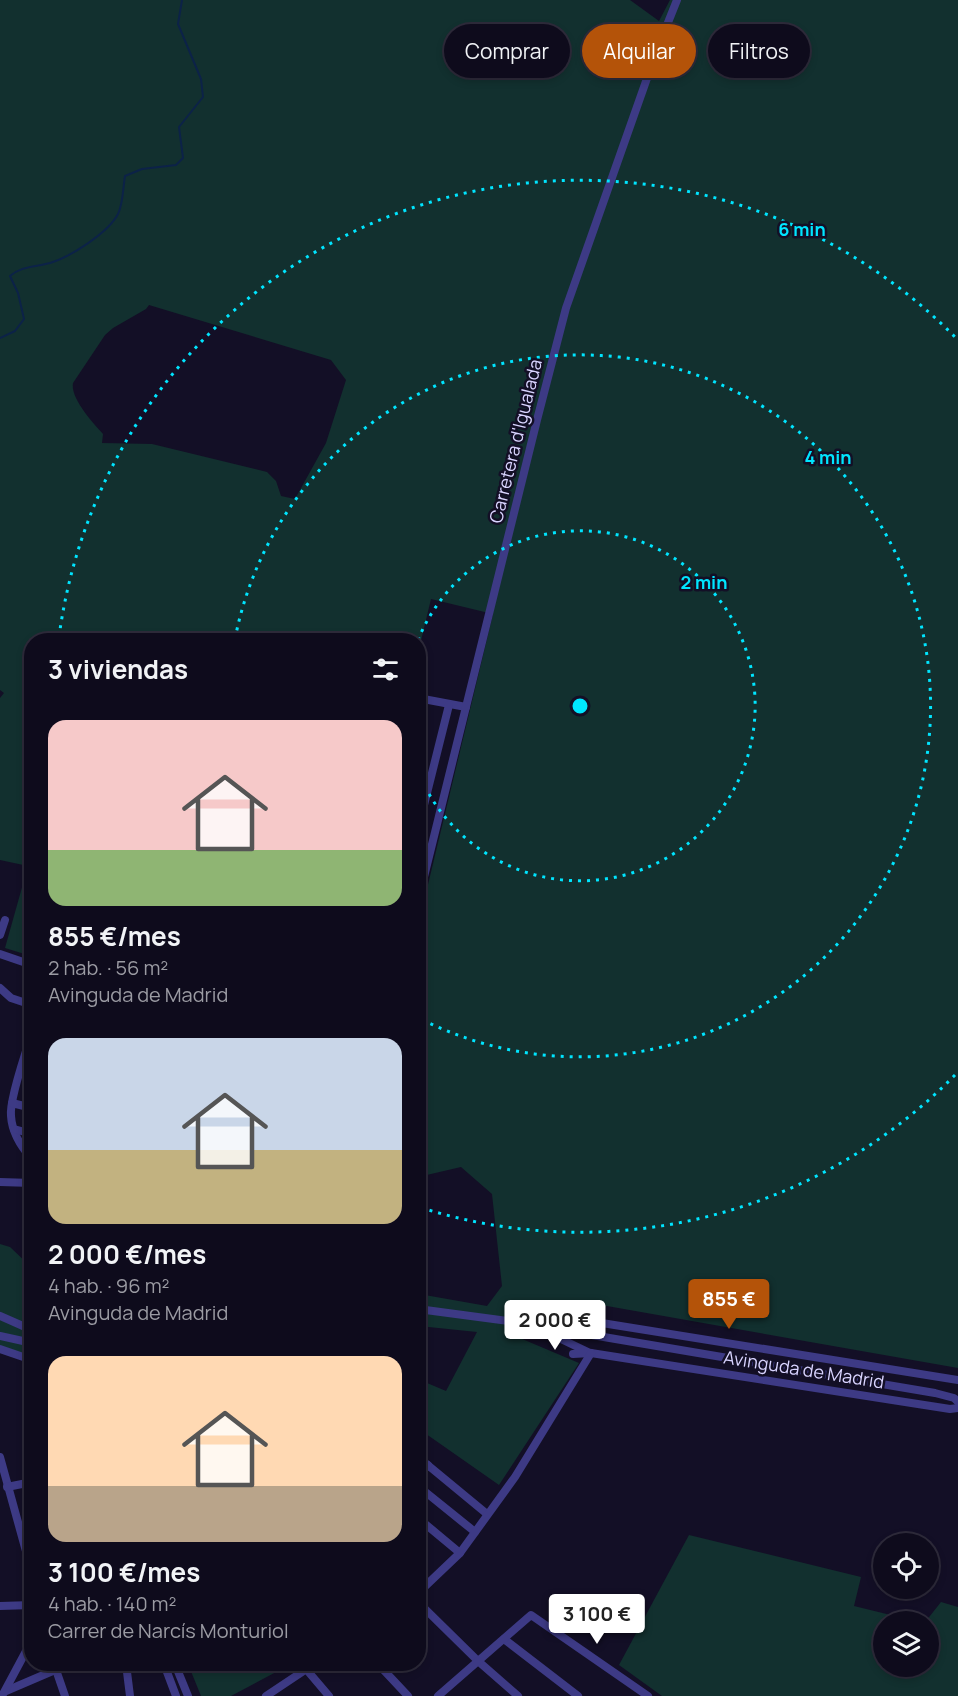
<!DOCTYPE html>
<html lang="es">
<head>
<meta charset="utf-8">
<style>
  :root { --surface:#0e0b1c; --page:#1c1929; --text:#f1f3f6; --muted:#9b9ba3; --line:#2e2b3b; --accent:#b45309 }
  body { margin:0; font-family:Manrope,sans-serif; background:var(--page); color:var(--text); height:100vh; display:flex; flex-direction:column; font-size:22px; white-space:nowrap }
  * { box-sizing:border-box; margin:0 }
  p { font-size:20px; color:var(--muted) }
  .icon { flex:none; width:33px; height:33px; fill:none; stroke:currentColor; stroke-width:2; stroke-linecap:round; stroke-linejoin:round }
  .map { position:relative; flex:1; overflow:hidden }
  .side { position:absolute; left:24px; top:633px; width:402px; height:1038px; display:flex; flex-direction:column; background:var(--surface); border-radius:24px; box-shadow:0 3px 9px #0003,0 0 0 2px var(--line) }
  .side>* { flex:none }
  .banner { position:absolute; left:444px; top:24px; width:423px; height:54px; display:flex; gap:12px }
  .buttons { position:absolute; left:873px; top:1533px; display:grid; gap:12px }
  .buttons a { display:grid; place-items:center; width:66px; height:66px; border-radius:50%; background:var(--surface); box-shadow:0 3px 9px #0003,0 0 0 2px var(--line); font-size:30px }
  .price { position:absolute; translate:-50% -51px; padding:0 14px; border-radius:6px; background:#fff; color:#222; font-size:20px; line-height:39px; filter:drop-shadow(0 2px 3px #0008) }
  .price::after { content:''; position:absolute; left:50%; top:36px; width:18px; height:14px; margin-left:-9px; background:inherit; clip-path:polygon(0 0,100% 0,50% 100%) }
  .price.selected { background:var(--accent); color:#fff }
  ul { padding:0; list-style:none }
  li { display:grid; align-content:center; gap:12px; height:318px; padding:0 24px }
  li span { display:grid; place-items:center; height:186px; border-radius:18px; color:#555 }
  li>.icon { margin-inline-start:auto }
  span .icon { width:108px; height:108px; fill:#fffc; stroke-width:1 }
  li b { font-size:26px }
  h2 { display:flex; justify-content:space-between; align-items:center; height:72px; padding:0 24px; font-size:26px }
  .tag { padding:0 21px; border-radius:27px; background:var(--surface); box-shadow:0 3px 9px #0003,0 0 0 2px var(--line); font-size:21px; line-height:54px }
  .tag.selected { background:var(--accent); color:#fff }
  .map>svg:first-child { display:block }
  .green { fill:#12302f; fill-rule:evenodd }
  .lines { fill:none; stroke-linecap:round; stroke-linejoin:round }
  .stream { stroke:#0c2248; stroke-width:2 }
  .minor { stroke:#3d3a85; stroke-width:8 }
  .ring { fill:none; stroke:#00e5ff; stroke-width:3; stroke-dasharray:3 6 }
  .labels { text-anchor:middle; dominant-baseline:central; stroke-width:5; stroke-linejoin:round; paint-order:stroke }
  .street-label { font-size:18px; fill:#d9d4ff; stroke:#130f26 }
  .centre { fill:#00e5ff; stroke:#130f26; stroke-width:3 }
  .ring-label { font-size:18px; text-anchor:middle; font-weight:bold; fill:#00e5ff; stroke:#130f26; stroke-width:5; stroke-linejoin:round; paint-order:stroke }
</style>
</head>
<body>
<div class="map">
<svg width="958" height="1696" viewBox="0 0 958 1696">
  <rect width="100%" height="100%" fill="#130f26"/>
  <g class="green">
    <path d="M0 0H630L659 21 670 0H958V1368L607 1306 519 1301 508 1333 579 1363 499 1485 419 1429V1399L427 1383 446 1391 477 1332 419 1326V1294L487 1306 502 1286 492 1194 461 1167 418 1177 419 922 493 614 431 599 419 649 418 640H32L31 956 5 948 28 866 0 860V698L4 693 0 690ZM149 305 331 360 346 380 326 443 295 499 281 496 276 481 267 472 152 444 102 443 103 434C93 423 70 398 73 383L105 335 113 328 146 309Z"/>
    <polygon points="0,1244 10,1247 31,1267 31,1358 0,1346"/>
    <polygon points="689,1535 861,1577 854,1606 915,1621 884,1622 884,1666 928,1666 928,1622 926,1621 941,1602 958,1607 958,1696 662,1696 619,1665"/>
    <polygon points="188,1664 291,1664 231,1696 201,1696"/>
  </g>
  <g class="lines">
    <path class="stream" d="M0 338 15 331 24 319 18 293 10 276C21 266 35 267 50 263 70 257 108 233 118 214 123 204 123 188 125 176L142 169 176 165 183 158 179 127 203 97 201 79 178 24 182 0"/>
    <g class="minor">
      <polyline points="418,698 466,707"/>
      <polyline points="418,829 449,705"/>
      <polyline points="418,901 537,420 566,308 657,50 677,0"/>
      <polyline points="0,935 5,920"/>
      <polyline points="0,954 32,965"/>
      <polyline points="0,988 11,998 32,1005"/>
      <path d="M32 1033C26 1051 9 1100 11 1116 12 1132 22 1148 32 1159"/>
      <polyline points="12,1103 32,1108"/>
      <polyline points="14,1129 32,1134"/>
      <polyline points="0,1182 32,1183"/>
      <polyline points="418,1309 515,1322 935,1393 954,1398 958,1402"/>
      <polyline points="0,1316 32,1330"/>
      <polyline points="515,1322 518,1317 526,1313 552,1315 958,1380"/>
      <polyline points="540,1329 588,1352"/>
      <polyline points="0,1336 32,1343"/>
      <polyline points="0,1349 32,1360"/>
      <polyline points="573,1354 591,1353 950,1409 958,1408"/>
      <polyline points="0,1457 32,1573"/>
      <polyline points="418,1457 487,1514"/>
      <polyline points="418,1477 428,1465"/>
      <polyline points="418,1486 475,1532"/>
      <polyline points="7,1487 32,1482"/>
      <polyline points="418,1518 460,1553"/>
      <polyline points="418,1593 460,1553 515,1477 591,1353"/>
      <polyline points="418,1602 478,1661 518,1696"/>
      <polyline points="0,1606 32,1605"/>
      <polyline points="504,1639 578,1696"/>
      <polyline points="54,1664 65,1696"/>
      <polyline points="126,1664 130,1696"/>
      <polyline points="164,1664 176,1696"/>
      <polyline points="175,1664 188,1696"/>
      <polyline points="378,1664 408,1696"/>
      <polyline points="306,1669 329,1696"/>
      <polyline points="6,1691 69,1664"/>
      <polyline points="2,1696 32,1640"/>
      <polyline points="266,1696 314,1664"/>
      <polyline points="438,1696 531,1615 648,1696"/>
    </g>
  </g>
  <g class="ring">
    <path d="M418 640A175 175 0 1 1 419 774"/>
    <path d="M235 639A351 351 0 1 1 421 1019"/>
    <path d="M955 1075A526 526 0 0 1 422 1208M59 637A526 526 0 0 1 955 337"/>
  </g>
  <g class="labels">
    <g class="street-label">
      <text transform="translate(515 441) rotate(-76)">Carretera d'Igualada</text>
      <text transform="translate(804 1369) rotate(9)">Avinguda de Madrid</text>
    </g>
  </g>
  <circle cx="580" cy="706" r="9" class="centre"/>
  <g class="ring-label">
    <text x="802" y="236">6 min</text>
    <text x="828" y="464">4 min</text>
    <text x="704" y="589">2 min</text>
  </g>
</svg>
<div class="buttons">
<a><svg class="icon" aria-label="locate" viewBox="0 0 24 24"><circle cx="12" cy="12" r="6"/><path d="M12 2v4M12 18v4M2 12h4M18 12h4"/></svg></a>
<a><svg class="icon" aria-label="layers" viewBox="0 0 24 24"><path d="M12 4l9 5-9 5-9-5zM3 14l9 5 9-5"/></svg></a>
</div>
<b class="price selected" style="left:729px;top:1330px">855 €</b>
<b class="price" style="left:555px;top:1351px">2 000 €</b>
<b class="price" style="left:597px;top:1645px">3 100 €</b>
<div class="banner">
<a class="tag">Comprar</a>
<a class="tag selected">Alquilar</a>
<a class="tag">Filtros</a>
</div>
<section class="side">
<h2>3 viviendas<svg class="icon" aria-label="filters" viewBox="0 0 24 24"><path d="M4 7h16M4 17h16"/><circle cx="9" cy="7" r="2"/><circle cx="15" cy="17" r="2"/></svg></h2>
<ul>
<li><span style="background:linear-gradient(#f6c9c9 70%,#8fb573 0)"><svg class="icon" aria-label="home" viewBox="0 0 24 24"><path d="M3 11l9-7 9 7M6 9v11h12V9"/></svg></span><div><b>855 €/mes</b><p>2 hab. · 56 m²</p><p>Avinguda de Madrid</p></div></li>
<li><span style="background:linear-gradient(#c9d6e8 60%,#c2b280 0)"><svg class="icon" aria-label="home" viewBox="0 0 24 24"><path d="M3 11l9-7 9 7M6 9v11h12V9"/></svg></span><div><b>2 000 €/mes</b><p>4 hab. · 96 m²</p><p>Avinguda de Madrid</p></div></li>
<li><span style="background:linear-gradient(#ffd9b3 70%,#b9a48a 0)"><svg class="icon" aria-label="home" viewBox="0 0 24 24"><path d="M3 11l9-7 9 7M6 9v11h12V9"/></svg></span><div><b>3 100 €/mes</b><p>4 hab. · 140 m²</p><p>Carrer de Narcís Monturiol</p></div></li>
</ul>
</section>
</div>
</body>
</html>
